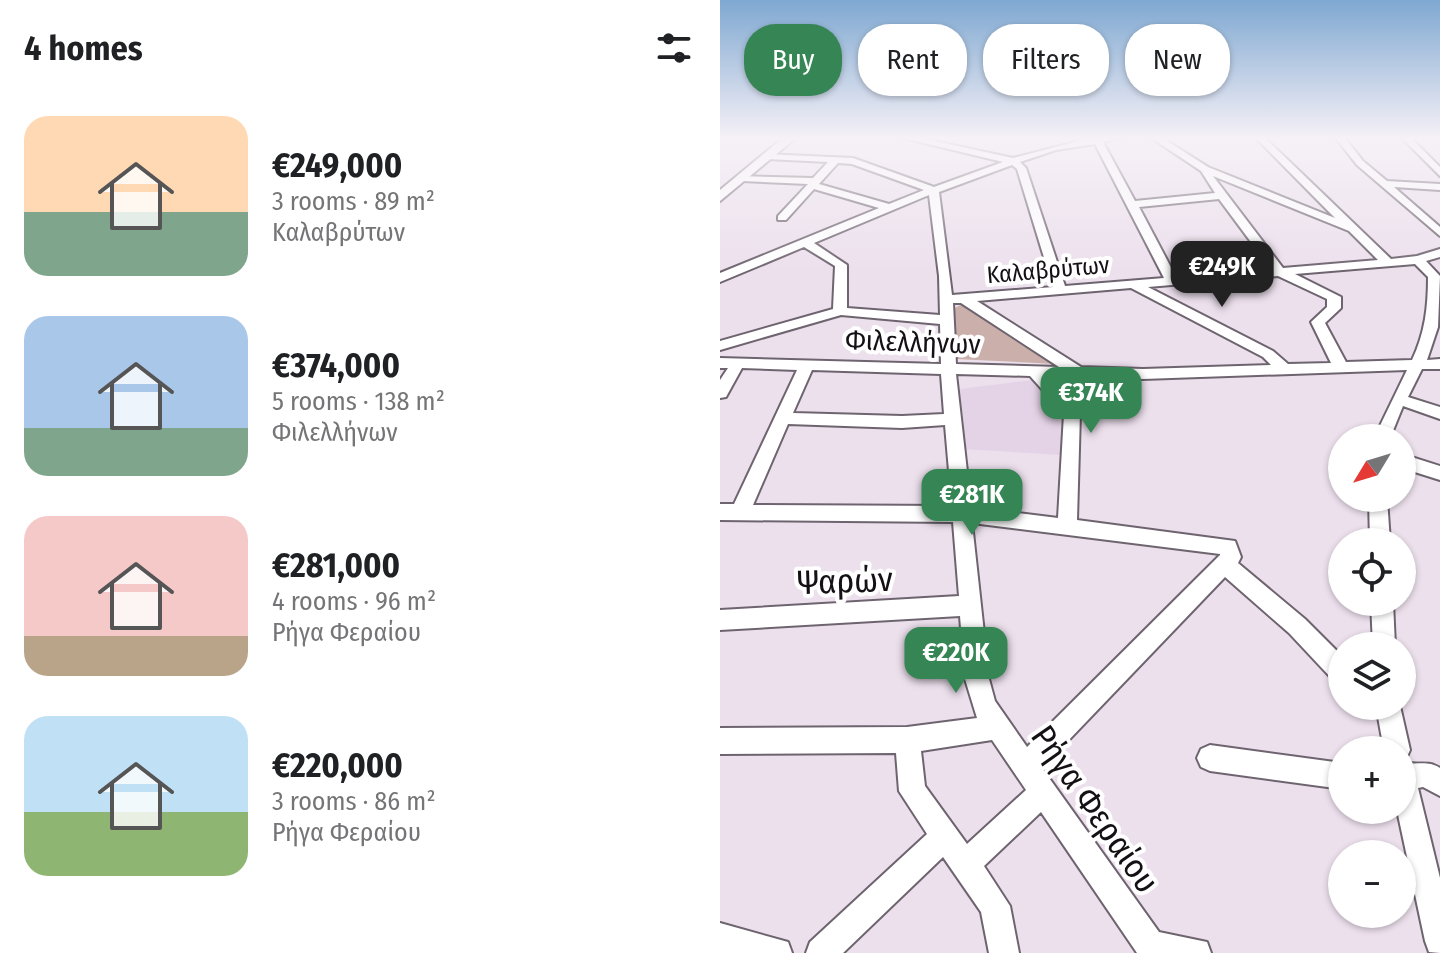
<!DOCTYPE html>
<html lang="en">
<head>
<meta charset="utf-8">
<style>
  :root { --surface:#fff; --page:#f6f6f6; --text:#202124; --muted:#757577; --accent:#368554 }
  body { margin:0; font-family:"Fira Sans Condensed",sans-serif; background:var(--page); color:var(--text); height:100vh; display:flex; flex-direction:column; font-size:30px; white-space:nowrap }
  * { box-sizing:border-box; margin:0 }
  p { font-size:26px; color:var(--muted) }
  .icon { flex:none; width:44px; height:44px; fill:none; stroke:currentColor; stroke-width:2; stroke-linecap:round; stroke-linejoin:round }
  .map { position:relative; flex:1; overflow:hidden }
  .drawer { display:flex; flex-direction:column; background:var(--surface); width:720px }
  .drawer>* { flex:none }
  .hud { position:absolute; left:24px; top:24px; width:576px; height:72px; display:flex; gap:16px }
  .needle { width:52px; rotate:232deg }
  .tools { position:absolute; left:608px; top:424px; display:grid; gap:16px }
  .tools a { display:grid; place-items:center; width:88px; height:88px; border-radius:50%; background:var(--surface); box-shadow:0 2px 6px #0004; font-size:40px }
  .price { position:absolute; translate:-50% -68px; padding:0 18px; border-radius:16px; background:var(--accent); color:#fff; font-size:26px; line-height:52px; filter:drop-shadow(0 2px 4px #0008) }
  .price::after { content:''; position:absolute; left:50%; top:48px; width:24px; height:18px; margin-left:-12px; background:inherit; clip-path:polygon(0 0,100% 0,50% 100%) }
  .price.selected { background:#222; color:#fff }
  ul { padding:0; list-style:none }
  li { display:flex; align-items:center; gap:24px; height:200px; padding:0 24px }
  li span { display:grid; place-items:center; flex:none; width:224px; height:160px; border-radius:24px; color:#555 }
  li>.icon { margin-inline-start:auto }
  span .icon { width:96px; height:96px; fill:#fffc; stroke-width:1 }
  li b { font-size:34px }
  h2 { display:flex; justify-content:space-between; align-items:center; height:96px; padding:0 24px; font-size:34px }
  .tag { padding:0 28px; border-radius:32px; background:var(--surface); box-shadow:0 2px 6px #0004; font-size:28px; line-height:72px }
  .tag.selected { background:var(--accent); color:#fff }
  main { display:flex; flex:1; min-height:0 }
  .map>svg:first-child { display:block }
  .built { fill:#e4d3e6 }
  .green { fill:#caafaa }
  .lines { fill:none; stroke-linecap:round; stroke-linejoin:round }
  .minor-casing { stroke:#6e646f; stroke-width:4 }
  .major-casing { stroke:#6e646f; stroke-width:4 }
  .minor { fill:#fff; fill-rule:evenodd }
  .major { fill:#fff; fill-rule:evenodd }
  .labels { text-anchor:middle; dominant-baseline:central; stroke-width:8; stroke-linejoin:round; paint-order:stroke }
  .far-street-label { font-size:24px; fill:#141014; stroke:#fff }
  .street-label { font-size:28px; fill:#141014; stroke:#fff }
  .near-street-label { font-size:34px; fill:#141014; stroke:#fff }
</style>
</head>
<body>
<main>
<section class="drawer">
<h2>4 homes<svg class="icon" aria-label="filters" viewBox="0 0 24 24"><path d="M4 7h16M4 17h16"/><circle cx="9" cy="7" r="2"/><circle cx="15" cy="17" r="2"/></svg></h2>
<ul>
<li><span style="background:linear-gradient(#ffd9b3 60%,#7fa58c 0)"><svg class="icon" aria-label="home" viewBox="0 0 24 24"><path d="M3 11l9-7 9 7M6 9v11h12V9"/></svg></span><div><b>€249,000</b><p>3 rooms · 89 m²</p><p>Καλαβρύτων</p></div></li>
<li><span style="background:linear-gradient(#a9c7e8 70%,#7fa58c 0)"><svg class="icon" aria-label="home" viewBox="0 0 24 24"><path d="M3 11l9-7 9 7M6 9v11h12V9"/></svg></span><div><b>€374,000</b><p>5 rooms · 138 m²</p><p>Φιλελλήνων</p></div></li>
<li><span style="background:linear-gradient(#f6c9c9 75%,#b9a48a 0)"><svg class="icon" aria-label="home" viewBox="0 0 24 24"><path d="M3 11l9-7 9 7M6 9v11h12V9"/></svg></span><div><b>€281,000</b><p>4 rooms · 96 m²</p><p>Ρήγα Φεραίου</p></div></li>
<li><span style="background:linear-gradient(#bfe0f5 60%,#8fb573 0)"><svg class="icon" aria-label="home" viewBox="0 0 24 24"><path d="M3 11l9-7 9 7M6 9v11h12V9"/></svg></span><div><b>€220,000</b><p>3 rooms · 86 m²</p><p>Ρήγα Φεραίου</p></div></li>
</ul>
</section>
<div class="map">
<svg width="720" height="953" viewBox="0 0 720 953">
  <rect width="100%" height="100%" fill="#ece0ed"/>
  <polygon class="built" points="313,380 343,413 341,455 243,449 240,389"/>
  <polygon class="green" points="244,303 336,364 236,359 233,309"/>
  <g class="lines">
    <defs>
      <g id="minor">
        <path d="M179 137H196L293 158 374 137H402L383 142 415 201 495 193 481 171 430 137H441L488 167 615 218 535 137H544L671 259 697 256 720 249V257L706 261 720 276 718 327 707 360 720 359V369H702L688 397 720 407V419L683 406 670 438H654L687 370 423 379 328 376 360 413 357 520 515 541 521 557 518 563 585 619 622 656V685L614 681 569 633 505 577 322 768 439 932 487 942 491 953H417L321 812 264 866 290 906 299 953H269L261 912 223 857 123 953H86L90 942 207 834 179 791 176 753 0 754V728L187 727 257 718 245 679 240 616 0 630V610L239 596 233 522 0 520V504H14L77 370 22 368 6 397 0 398V380L8 368H0V358L221 364 220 324 121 315 0 350V341L113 309 115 266 84 247 0 282V273L159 208 94 189 66 220H58V216L88 184 22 181 17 178 18 176 93 178 108 162 47 159 44 158V154L133 158 214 187 283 162ZM375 144 444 278 345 286 306 168 300 162 336 150ZM118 163 132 164 204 190 169 204 99 184ZM292 165 297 169 333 287 232 295 219 192ZM493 176 629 231 658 260 563 268ZM209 195 219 276 220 315 127 308V265L94 243ZM499 199 551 269 456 277 419 207ZM695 264 708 277C708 307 705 333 692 360L626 362 605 323 621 308V297L575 274ZM558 276 607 299V307L591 322 611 363 568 364 553 351 428 287ZM411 288 543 357 551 365 423 369 361 367 257 301ZM233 303H241L339 367 236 364ZM92 370 221 374 224 414 182 416 73 413ZM236 374 310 376 344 414 338 518 251 507ZM68 424 182 428 225 425 232 506 33 505ZM252 523 500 554V555L307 747 275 701 269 679ZM272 740 306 790 247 844 205 786 201 751Z"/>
        <polygon points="615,137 624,137 643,161 667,181 720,184 720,190 674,187 720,227 720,236 637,165"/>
        <polygon points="681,137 690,137 720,167 720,176"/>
        <polygon points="682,454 720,466 720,480 682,468"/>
        <polygon points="649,498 667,498 670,542 650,542"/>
        <polygon points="651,602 673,602 675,646 653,646"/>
        <polygon points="656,706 680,706 690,750 686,759 682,761 682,750 664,750"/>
        <polygon points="490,745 622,763 622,789 490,771 481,767 477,758 481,749"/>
        <path d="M682 761C695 767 706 759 720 768V796L703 787 698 788 720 878V953L709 952 705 941 677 810H682Z"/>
        <polygon points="0,923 68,942 72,953 0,953"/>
      </g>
      <polygon id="major" points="64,137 77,137 0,201 0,190"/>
    </defs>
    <use href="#minor" class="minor-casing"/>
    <use href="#major" class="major-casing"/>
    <use href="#minor" class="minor"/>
    <use href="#major" class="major"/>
  </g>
  <linearGradient id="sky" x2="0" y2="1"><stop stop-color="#7fa8d1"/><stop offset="0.51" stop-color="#f6f1f7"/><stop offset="1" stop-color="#f6f1f7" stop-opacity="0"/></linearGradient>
  <rect width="720" height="271" fill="url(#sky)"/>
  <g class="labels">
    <g class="far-street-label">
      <text transform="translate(328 270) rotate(-5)">Καλαβρύτων</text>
    </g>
    <g class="street-label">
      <text transform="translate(193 342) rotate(2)">Φιλελλήνων</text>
    </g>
    <g class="near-street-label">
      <text transform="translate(125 581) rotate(-2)">Ψαρών</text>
      <text transform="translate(375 809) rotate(55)">Ρήγα Φεραίου</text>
    </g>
  </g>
</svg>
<div class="tools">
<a><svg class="needle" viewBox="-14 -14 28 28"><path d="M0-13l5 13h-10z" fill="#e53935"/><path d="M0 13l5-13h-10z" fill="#757577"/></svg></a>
<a><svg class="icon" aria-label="locate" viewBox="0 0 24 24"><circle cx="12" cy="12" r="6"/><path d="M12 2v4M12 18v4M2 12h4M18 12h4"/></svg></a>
<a><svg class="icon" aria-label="layers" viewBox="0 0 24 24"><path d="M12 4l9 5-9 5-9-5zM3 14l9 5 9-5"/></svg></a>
<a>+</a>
<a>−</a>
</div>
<b class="price selected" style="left:502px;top:309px">€249K</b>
<b class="price" style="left:371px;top:435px">€374K</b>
<b class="price" style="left:252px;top:537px">€281K</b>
<b class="price" style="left:236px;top:695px">€220K</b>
<div class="hud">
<a class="tag selected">Buy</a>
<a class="tag">Rent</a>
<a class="tag">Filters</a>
<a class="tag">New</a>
</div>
</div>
</main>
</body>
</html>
